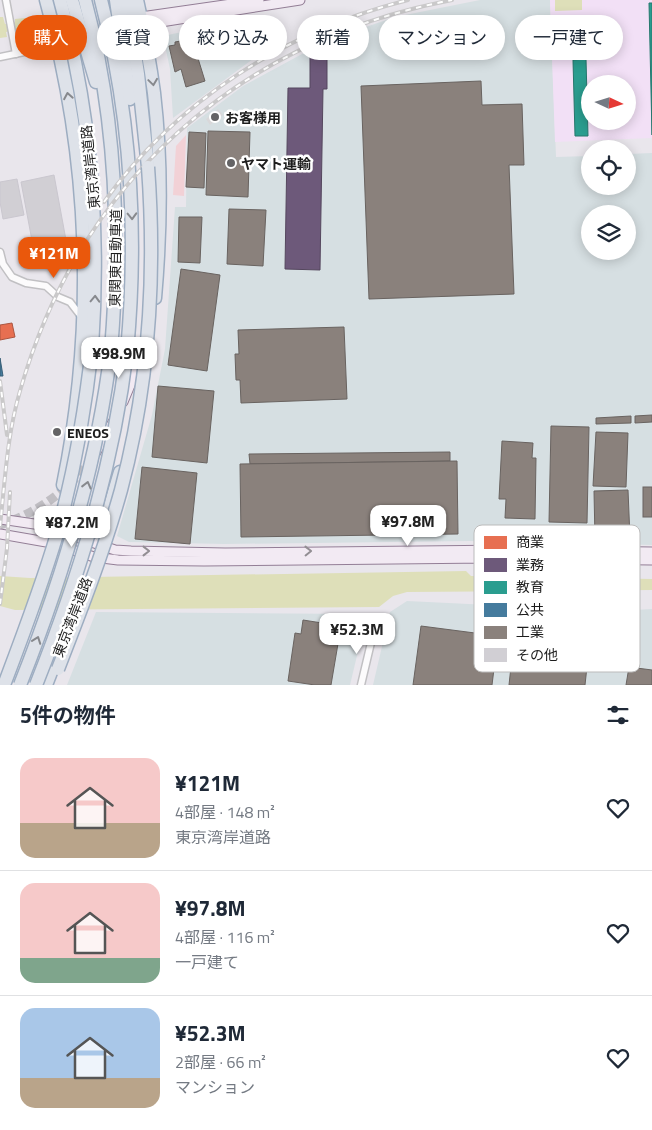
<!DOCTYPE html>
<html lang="ja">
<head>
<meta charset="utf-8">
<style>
  :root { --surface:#fff; --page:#f2f2f3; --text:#1f2937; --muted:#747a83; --line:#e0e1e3; --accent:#ea580c }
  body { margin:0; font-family:"Titillium Web","Noto Sans JP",sans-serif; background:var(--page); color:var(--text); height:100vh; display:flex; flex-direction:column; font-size:19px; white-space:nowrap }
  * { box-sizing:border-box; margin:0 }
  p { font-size:16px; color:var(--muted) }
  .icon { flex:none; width:28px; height:28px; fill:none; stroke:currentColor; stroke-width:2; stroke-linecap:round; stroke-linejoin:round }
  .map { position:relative; height:685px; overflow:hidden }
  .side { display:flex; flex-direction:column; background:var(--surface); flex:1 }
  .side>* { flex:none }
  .guide { position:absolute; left:15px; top:15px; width:622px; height:45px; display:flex; gap:10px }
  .needle { width:32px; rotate:94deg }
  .fabs { position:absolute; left:581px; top:75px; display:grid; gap:10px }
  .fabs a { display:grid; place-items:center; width:55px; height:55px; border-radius:50%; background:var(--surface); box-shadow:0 2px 12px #0003; font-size:25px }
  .price { position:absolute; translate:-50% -42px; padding:0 11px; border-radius:10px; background:#fff; color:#222; font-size:16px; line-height:32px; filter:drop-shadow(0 1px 2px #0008) }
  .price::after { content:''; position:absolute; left:50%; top:30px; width:15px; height:11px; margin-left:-8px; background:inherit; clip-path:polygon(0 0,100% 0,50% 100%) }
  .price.on { background:var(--accent); color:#fff }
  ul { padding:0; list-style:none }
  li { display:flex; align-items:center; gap:15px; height:125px; padding:0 20px }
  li+li { border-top:1px solid var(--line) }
  li span { display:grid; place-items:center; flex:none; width:140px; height:100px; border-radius:15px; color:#555 }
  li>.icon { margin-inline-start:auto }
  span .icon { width:60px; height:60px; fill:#fffc; stroke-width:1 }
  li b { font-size:21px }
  h2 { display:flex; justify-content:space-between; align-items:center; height:60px; padding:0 20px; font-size:21px }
  .tag { padding:0 18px; border-radius:22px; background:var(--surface); box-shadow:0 2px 12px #0003; font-size:18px; line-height:45px }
  .tag.on { background:var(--accent); color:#fff }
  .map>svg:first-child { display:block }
  .industrial { fill:#d6dfe2; fill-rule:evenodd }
  .education { fill:#f2e0f6; fill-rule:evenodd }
  .park { fill:#f2d1d6 }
  .parking { fill:#d9d8da }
  .water { fill:#dedfb9 }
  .shops { fill:#e76f51; stroke:#aa5641 }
  .offices { fill:#6d597a; stroke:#55475e }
  .schools { fill:#2a9d8f; stroke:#26776d }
  .public { fill:#457b9d; stroke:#395f77 }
  .industry { fill:#8a817c; stroke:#696360 }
  .building { fill:#d1cfd4; stroke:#cac7cf }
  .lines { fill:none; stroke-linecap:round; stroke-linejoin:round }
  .secondary-tunnel { stroke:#c0bec3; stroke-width:9; stroke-dasharray:9 4.5; stroke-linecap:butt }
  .street-casing { stroke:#c1c0c3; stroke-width:9 }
  .secondary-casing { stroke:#937e96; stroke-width:11 }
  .highway-casing { stroke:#9dadc1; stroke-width:15 }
  .street { stroke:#fcfbfc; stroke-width:6 }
  .secondary { stroke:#f2eaf3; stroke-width:9 }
  .highway { stroke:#dee2e9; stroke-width:12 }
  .rail-casing { stroke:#cac9ca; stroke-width:4 }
  .rail { stroke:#fff; stroke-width:2; stroke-dasharray:5.5; stroke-linecap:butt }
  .highway-bridge-casing { stroke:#9dadc1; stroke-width:15; stroke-linecap:butt }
  .highway-bridge { stroke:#dee2e9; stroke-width:12 }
  .oneway { stroke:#87898d }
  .oneway2 { stroke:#928e93 }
  .poi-dot { fill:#646365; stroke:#fff; stroke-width:2 }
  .labels { text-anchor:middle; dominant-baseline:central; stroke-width:5; stroke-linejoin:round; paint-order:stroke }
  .poi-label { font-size:14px; font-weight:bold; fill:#1d1d1d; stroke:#fff; text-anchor:start }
  .street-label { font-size:14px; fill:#1d1d1d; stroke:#fff }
  .key { fill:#fff; stroke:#bbb; stroke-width:1 }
  .key-label { font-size:14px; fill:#1d1d1d }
</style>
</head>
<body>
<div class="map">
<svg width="652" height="685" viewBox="0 0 652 685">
  <rect width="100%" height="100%" fill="#e9e6ec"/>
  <g class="industrial">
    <path d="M480 0H550L556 157 590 156V186H628V154L652 153V545L469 541 225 544 129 542 117 536 152 415 165 349 175 207H186L187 128 243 86 328 40 395 17ZM590 214H628V251H590Z"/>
    <polygon points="263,15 276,42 173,118 170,69 163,36"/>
    <polygon points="407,601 616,611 652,609 652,685 373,685 390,612"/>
    <polygon points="96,612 359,614 366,618 350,685 67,685"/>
  </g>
  <path class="education" d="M550 0H652V138L555 142ZM590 84H628V121H590Z"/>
  <polygon class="park" points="186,135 184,196 173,195 176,146"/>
  <polygon class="parking" points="218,109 223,115 210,125 206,119"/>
  <g class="water">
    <polygon points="555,0 582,0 582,10 555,11"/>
    <polygon points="0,17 3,17 5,24 15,22 15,19 25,18 33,20 34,27 17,32 17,30 6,32 7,37 0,38"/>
    <polygon points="466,571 471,576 652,579 652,590 407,592 393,596 379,607 15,610 0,606 0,576 30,578"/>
  </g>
  <polygon class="shops" points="12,323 15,337 0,340 0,325"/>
  <polygon class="offices" points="310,57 327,57 327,89 323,89 320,270 285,269 288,88 310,88"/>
  <g class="schools">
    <polygon points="649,3 652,3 652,135"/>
    <polygon points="586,59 588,136 575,136 573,60"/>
  </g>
  <polygon class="public" points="0,358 3,376 0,376"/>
  <g class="industry">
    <polygon points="192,39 205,81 186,87 181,69 175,72 169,46 175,45 175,42"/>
    <polygon points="481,81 482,105 522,104 524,165 509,165 514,294 369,299 361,86"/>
    <polygon points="208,131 250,132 248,197 206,195"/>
    <polygon points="189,132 206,133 204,188 186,187"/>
    <polygon points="229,209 266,210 263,266 227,264"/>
    <polygon points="179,217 202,217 200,263 178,262"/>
    <polygon points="181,269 220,275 207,371 168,365"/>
    <polygon points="344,327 347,399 241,403 240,380 236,380 235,354 239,354 238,330"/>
    <polygon points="158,386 214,391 207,463 152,457"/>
    <polygon points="652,415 652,422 635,423 635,416"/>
    <polygon points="631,416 631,423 596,424 596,418"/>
    <polygon points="551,426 589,427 587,523 549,522"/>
    <polygon points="596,432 628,433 626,487 593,486"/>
    <polygon points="502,441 533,443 532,458 536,458 535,519 505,518 506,499 499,499"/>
    <polygon points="450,452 450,461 250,464 249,454"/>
    <polygon points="457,461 458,534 241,537 240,464"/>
    <polygon points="142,467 197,473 190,544 135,539"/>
    <rect x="643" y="487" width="9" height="30"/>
    <polygon points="628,490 630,538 595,539 594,491"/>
    <polygon points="303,620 341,626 331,685 315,685 288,681 295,633 301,634"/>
    <polygon points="421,626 498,636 492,685 413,685"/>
    <polygon points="514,639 589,648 585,685 509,685"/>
    <polygon points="629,667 652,670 652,685 626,685"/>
  </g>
  <g class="building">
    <polygon points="54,175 66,240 33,246 21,182"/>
    <polygon points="17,179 24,215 3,219 0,202 0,182"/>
  </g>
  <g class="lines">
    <path class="secondary-tunnel" d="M0 525C36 513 66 493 89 462"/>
    <defs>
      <g id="street">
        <polyline points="6,0 16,54"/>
        <polyline points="0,57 58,45"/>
        <polyline points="0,252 3,264 12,277 26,283 46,286 58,297 70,302 80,315"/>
        <polyline points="361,685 374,630"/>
      </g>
      <g id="secondary">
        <polyline points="141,17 259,0"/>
        <polyline points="142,25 300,0"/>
        <polyline points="123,402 133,378 142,348"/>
        <polyline points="96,452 113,422"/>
        <polyline points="0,519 41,525 115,550 131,551 225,553 514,550 652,552"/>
        <polyline points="0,534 52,543 94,557 118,560 204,561 487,558 652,560"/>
      </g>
      <g id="highway">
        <path d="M46 0C90 159 96 324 63 485"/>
        <path d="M60 0C92 114 100 230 92 348"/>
        <polyline points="72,0 96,82"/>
        <path d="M85 0C116 115 121 232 111 350"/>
        <path d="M101 0C131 115 138 233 127 351"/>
        <polyline points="116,0 130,99"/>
        <polyline points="127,0 138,74 148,167"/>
        <path d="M137 0C144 31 150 62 154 93 162 161 161 230 155 298"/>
        <polyline points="101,536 120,472"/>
        <polyline points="46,685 58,654"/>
      </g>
    </defs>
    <use href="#street" class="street-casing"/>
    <use href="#secondary" class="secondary-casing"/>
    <use href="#highway" class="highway-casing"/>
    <use href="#street" class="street"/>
    <use href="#secondary" class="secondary"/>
    <use href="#highway" class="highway"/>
    <defs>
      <g id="rail">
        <path d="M104 202C176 101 288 30 408 0"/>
        <polyline points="0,381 7,435"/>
        <path d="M0 526C5 481 7 435 20 391 80 181 238 41 452 0"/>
        <polyline points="0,604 7,548 10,492"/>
      </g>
    </defs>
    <use href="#rail" class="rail-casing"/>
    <use href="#rail" class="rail"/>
    <defs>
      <g id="highway-bridge">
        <path d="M58 669C81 610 104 551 121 490 149 385 156 276 148 167"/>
        <path d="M4 685C23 635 42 585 57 534 74 473 85 411 92 348"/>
        <path d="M20 685C63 577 97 466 111 350"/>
        <path d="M36 685C79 577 113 467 127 351"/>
      </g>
    </defs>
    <use href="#highway-bridge" class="highway-bridge-casing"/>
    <use href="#highway-bridge" class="highway-bridge"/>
  </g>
  <defs><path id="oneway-chevron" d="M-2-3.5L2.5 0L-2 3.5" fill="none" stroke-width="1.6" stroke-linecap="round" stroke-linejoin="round" transform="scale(1.25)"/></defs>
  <g class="oneway">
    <use href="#oneway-chevron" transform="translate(153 82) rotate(82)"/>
    <use href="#oneway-chevron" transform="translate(68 96) rotate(-100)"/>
    <use href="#oneway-chevron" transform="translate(132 216) rotate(88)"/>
    <use href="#oneway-chevron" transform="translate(95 299) rotate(-88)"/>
    <use href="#oneway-chevron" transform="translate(87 485) rotate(-76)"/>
    <use href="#oneway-chevron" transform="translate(37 640) rotate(-70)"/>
  </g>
  <g class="oneway2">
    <use href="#oneway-chevron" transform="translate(146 551)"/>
    <use href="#oneway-chevron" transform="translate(308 551) rotate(-1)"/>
  </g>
  <g class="poi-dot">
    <circle cx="215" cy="117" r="5"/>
    <circle cx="231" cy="163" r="5"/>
    <circle cx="57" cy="432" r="5"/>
  </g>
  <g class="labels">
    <g class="poi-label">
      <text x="225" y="117">お客様用</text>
      <text x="241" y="163">ヤマト運輸</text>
      <text x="67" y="432">ENEOS</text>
    </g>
    <g class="street-label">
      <text transform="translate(90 167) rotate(-96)">東京湾岸道路</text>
      <text transform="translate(115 258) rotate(-89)">東関東自動車道</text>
      <text transform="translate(72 617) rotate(-69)">東京湾岸道路</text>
    </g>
  </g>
  <rect x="474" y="525" width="166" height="147" rx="8" class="key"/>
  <rect x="484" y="536" width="23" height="13" fill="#e76f51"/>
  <rect x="484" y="558" width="23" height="14" fill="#6d597a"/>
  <rect x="484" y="581" width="23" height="13" fill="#2a9d8f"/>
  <rect x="484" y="603" width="23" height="14" fill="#457b9d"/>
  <rect x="484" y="626" width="23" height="13" fill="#8a817c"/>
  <rect x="484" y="648" width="23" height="14" fill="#d1cfd4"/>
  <g class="key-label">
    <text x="516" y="547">商業</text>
    <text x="516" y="570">業務</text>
    <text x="516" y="592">教育</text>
    <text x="516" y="615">公共</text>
    <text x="516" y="637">工業</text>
    <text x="516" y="660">その他</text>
  </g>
</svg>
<div class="fabs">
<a><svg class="needle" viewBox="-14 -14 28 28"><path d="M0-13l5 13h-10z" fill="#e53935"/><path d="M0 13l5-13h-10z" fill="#747a83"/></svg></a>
<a><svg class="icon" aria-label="locate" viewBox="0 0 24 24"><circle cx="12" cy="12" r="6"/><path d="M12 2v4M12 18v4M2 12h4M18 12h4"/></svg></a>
<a><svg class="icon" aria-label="layers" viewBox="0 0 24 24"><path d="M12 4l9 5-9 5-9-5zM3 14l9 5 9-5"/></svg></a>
</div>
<b class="price on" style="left:54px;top:279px">¥121M</b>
<b class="price" style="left:119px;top:379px">¥98.9M</b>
<b class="price" style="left:408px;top:547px">¥97.8M</b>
<b class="price" style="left:72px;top:548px">¥87.2M</b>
<b class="price" style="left:357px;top:655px">¥52.3M</b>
<div class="guide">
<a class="tag on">購入</a>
<a class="tag">賃貸</a>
<a class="tag">絞り込み</a>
<a class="tag">新着</a>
<a class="tag">マンション</a>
<a class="tag">一戸建て</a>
</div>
</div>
<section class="side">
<h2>5件の物件<svg class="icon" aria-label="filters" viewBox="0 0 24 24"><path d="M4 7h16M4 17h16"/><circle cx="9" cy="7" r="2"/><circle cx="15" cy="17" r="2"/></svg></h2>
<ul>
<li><span style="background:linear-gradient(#f6c9c9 65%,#b9a48a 0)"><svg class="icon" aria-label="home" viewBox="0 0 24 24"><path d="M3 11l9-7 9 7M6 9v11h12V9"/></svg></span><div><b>¥121M</b><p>4部屋 · 148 m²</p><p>東京湾岸道路</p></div><svg class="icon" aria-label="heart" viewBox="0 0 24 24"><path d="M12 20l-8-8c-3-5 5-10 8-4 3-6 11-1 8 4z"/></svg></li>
<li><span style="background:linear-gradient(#f6c9c9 75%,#7fa58c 0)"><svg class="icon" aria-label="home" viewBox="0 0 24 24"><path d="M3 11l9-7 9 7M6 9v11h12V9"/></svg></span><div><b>¥97.8M</b><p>4部屋 · 116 m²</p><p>一戸建て</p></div><svg class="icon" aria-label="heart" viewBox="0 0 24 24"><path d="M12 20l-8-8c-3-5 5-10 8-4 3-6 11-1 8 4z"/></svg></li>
<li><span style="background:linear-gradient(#a9c7e8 70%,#b9a48a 0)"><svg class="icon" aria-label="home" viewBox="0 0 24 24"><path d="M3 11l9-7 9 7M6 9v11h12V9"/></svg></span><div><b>¥52.3M</b><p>2部屋 · 66 m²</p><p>マンション</p></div><svg class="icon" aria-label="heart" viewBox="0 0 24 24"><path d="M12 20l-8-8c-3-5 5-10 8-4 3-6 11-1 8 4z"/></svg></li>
</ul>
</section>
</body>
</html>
